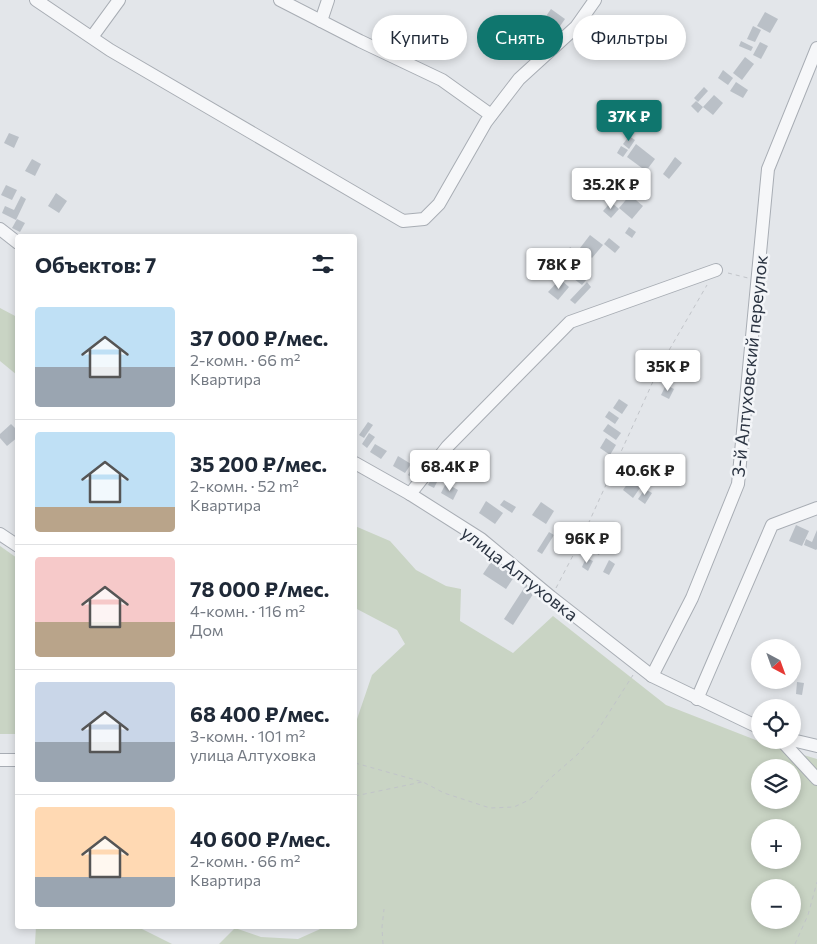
<!DOCTYPE html>
<html lang="ru">
<head>
<meta charset="utf-8">
<style>
  :root { --surface:#fff; --page:#f6f6f7; --text:#1f2937; --muted:#747a83; --line:#e0e1e3; --accent:#0f766e }
  body { margin:0; font-family:Commissioner,sans-serif; background:var(--page); color:var(--text); height:100vh; display:flex; flex-direction:column; font-size:19px; white-space:nowrap }
  * { box-sizing:border-box; margin:0 }
  p { font-size:16px; color:var(--muted) }
  .icon { flex:none; width:28px; height:28px; fill:none; stroke:currentColor; stroke-width:2; stroke-linecap:round; stroke-linejoin:round }
  .map { position:relative; flex:1; overflow:hidden }
  .side { position:absolute; left:15px; top:234px; width:342px; height:695px; display:flex; flex-direction:column; background:var(--surface); border-radius:5px; box-shadow:0 2px 8px #0003 }
  .side>* { flex:none }
  .hud { position:absolute; left:372px; top:15px; width:369px; height:45px; display:flex; gap:10px }
  .needle { width:32px; rotate:139deg }
  .buttons { position:absolute; left:751px; top:639px; display:grid; gap:10px }
  .buttons a { display:grid; place-items:center; width:50px; height:50px; border-radius:50%; background:var(--surface); box-shadow:0 2px 8px #0003; font-size:25px }
  .price { position:absolute; translate:-50% -42px; padding:0 11px; border-radius:5px; background:#fff; color:#222; font-size:16px; line-height:32px; filter:drop-shadow(0 1px 2px #0008) }
  .price::after { content:''; position:absolute; left:50%; top:30px; width:15px; height:11px; margin-left:-8px; background:inherit; clip-path:polygon(0 0,100% 0,50% 100%) }
  .price.selected { background:var(--accent); color:#fff }
  ul { padding:0; list-style:none }
  li { display:flex; align-items:center; gap:15px; height:125px; padding:0 20px }
  li+li { border-top:1px solid var(--line) }
  li span { display:grid; place-items:center; flex:none; width:140px; height:100px; border-radius:5px; color:#555 }
  li>.icon { margin-inline-start:auto }
  span .icon { width:60px; height:60px; fill:#fffc; stroke-width:1 }
  li b { font-size:21px }
  h2 { display:flex; justify-content:space-between; align-items:center; height:60px; padding:0 20px; font-size:21px }
  .pill { padding:0 18px; border-radius:22px; background:var(--surface); box-shadow:0 2px 8px #0003; font-size:18px; line-height:45px }
  .pill.selected { background:var(--accent); color:#fff }
  .map>svg:first-child { display:block }
  .green { fill:#c9d4c4; fill-rule:evenodd }
  .building { fill:#bac0c7 }
  .lines { fill:none; stroke-linecap:round; stroke-linejoin:round }
  .minor-casing { stroke:#a8adb4; stroke-width:14 }
  .path { stroke:#c1c4c9; stroke-width:1; stroke-dasharray:4 4; stroke-linecap:butt }
  .minor { stroke:#f6f7f9; stroke-width:12 }
  .labels { text-anchor:middle; dominant-baseline:central; stroke-width:5; stroke-linejoin:round; paint-order:stroke }
  .street-label { font-size:18px; fill:#2b3442; stroke:#f3f5f8 }
</style>
</head>
<body>
<div class="map">
<svg width="817" height="944" viewBox="0 0 817 944">
  <rect width="100%" height="100%" fill="#e3e6ea"/>
  <g class="green">
    <polygon points="0,308 17,317 17,375 0,361"/>
    <path d="M355 526 390 541 416 570 446 586 461 589 460 621 513 653 553 616 666 705 766 744 817 759V944H219L235 928 261 937 298 939 327 926H355V725L372 675 405 644 397 630 355 608ZM760 768H792V800H760ZM760 828H792V860H760ZM760 888H792V920H760Z"/>
    <polygon points="0,546 17,558 17,734 0,734"/>
    <polygon points="36,926 136,926 172,944 35,944"/>
  </g>
  <g class="building">
    <polygon points="551,9 565,19 558,29 544,19"/>
    <polygon points="765,12 778,19 770,33 757,26"/>
    <polygon points="753,26 761,30 755,42 747,39"/>
    <polygon points="741,41 753,47 751,51 739,46"/>
    <polygon points="760,42 768,46 761,59 753,55"/>
    <polygon points="745,57 754,64 742,80 733,73"/>
    <polygon points="723,70 733,78 728,85 718,78"/>
    <polygon points="736,82 748,90 743,98 730,91"/>
    <polygon points="704,87 708,91 698,102 694,98"/>
    <polygon points="714,95 723,103 713,115 703,107 698,113 691,106 696,101 703,107"/>
    <polygon points="9,133 19,137 14,148 4,143"/>
    <polygon points="629,136 635,140 629,149 623,144"/>
    <polygon points="636,144 655,159 646,171 627,157"/>
    <polygon points="621,146 628,150 623,157 617,153"/>
    <polygon points="675,157 682,163 669,179 663,174"/>
    <polygon points="32,159 41,164 35,176 25,171"/>
    <polygon points="631,169 649,182 644,188 627,175"/>
    <polygon points="6,185 17,190 12,200 1,195"/>
    <polygon points="56,193 67,201 59,213 48,206"/>
    <polygon points="630,195 643,206 632,219 619,208"/>
    <polygon points="21,196 26,199 16,220 2,213 5,206 14,210"/>
    <polygon points="611,202 619,209 611,218 603,211"/>
    <polygon points="17,219 25,223 20,232 12,228"/>
    <polygon points="629,227 636,232 632,238 625,233"/>
    <polygon points="590,235 603,245 592,258 580,248"/>
    <polygon points="609,238 620,247 615,253 604,244"/>
    <polygon points="570,247 590,262 586,267 567,252"/>
    <polygon points="579,273 587,279 582,285 574,279"/>
    <polygon points="560,279 569,287 558,300 548,292"/>
    <polygon points="587,282 591,287 575,304 570,300"/>
    <polygon points="666,385 674,389 669,399 661,395"/>
    <polygon points="619,399 628,405 622,414 613,408"/>
    <polygon points="609,411 619,418 615,424 605,417"/>
    <polygon points="368,422 373,425 364,438 359,435"/>
    <polygon points="11,424 18,431 18,437 7,446 0,438 0,434"/>
    <polygon points="608,424 621,433 616,440 603,431"/>
    <polygon points="369,433 375,437 367,448 362,444"/>
    <polygon points="606,438 616,445 610,455 600,448"/>
    <polygon points="375,444 387,451 381,459 370,452"/>
    <polygon points="422,451 429,455 424,463 418,459"/>
    <polygon points="398,456 411,464 405,473 393,466"/>
    <polygon points="416,461 424,466 415,480 408,475"/>
    <polygon points="438,462 451,469 444,481 439,478 434,488 428,485 434,474 432,473"/>
    <polygon points="630,480 640,488 633,498 623,490"/>
    <polygon points="446,483 458,490 453,500 441,493"/>
    <polygon points="645,489 652,493 645,504 638,499"/>
    <polygon points="504,500 516,507 512,513 500,505"/>
    <polygon points="486,501 503,513 495,524 479,513"/>
    <polygon points="541,502 554,511 546,524 532,515"/>
    <polygon points="796,525 809,531 802,546 789,541"/>
    <polygon points="817,530 817,549 816,550 804,545 806,539 812,542"/>
    <polygon points="549,532 554,535 542,554 537,551"/>
    <polygon points="595,535 606,541 599,555 588,549"/>
    <polygon points="586,558 593,561 588,571 582,567"/>
    <polygon points="493,559 516,574 506,589 483,574"/>
    <polygon points="609,560 615,564 609,575 603,572"/>
    <polygon points="526,585 535,591 513,625 504,619"/>
    <polygon points="797,682 804,683 802,695 796,694"/>
  </g>
  <g class="lines">
    <defs>
      <g id="minor">
        <polyline points="36,0 110,50 403,221 424,219 439,204 486,122 519,79 576,27 595,0"/>
        <polyline points="280,0 360,41 442,80 491,115"/>
        <polyline points="321,21 328,0"/>
        <polyline points="92,37 119,0"/>
        <polyline points="0,229 18,243"/>
        <polyline points="355,463 410,494 481,539 551,597 652,676 760,728"/>
        <polyline points="410,494 447,447 570,322 716,270"/>
        <polyline points="0,534 18,546"/>
        <polyline points="652,676 692,598 738,484 768,169 817,48"/>
        <polyline points="697,699 772,525 817,508"/>
        <polyline points="781,740 817,779"/>
        <polyline points="792,740 817,746"/>
        <polyline points="0,760 18,760"/>
      </g>
    </defs>
    <use href="#minor" class="minor-casing"/>
    <g class="path">
      <polyline points="728,273 748,278"/>
      <polyline points="556,588 579,544 661,364 707,285"/>
      <polyline points="355,763 423,782 444,793 490,808 514,807 531,799 546,782 578,754 596,733 633,675"/>
      <polyline points="355,796 422,782"/>
      <polyline points="383,944 382,927 384,909"/>
      <polyline points="795,944 808,915 817,882"/>
    </g>
    <use href="#minor" class="minor"/>
  </g>
  <g class="labels">
    <g class="street-label">
      <text transform="translate(749 366) rotate(-84)">3-й Алтуховский переулок</text>
      <text transform="translate(520 573) rotate(38)">улица Алтуховка</text>
    </g>
  </g>
</svg>
<div class="buttons">
<a><svg class="needle" viewBox="-14 -14 28 28"><path d="M0-13l5 13h-10z" fill="#e53935"/><path d="M0 13l5-13h-10z" fill="#747a83"/></svg></a>
<a><svg class="icon" aria-label="locate" viewBox="0 0 24 24"><circle cx="12" cy="12" r="6"/><path d="M12 2v4M12 18v4M2 12h4M18 12h4"/></svg></a>
<a><svg class="icon" aria-label="layers" viewBox="0 0 24 24"><path d="M12 4l9 5-9 5-9-5zM3 14l9 5 9-5"/></svg></a>
<a>+</a>
<a>−</a>
</div>
<b class="price selected" style="left:629px;top:142px">37K ₽</b>
<b class="price" style="left:611px;top:210px">35.2K ₽</b>
<b class="price" style="left:559px;top:290px">78K ₽</b>
<b class="price" style="left:668px;top:392px">35K ₽</b>
<b class="price" style="left:450px;top:492px">68.4K ₽</b>
<b class="price" style="left:645px;top:496px">40.6K ₽</b>
<b class="price" style="left:587px;top:564px">96K ₽</b>
<div class="hud">
<a class="pill">Купить</a>
<a class="pill selected">Снять</a>
<a class="pill">Фильтры</a>
</div>
<section class="side">
<h2>Объектов: 7<svg class="icon" aria-label="filters" viewBox="0 0 24 24"><path d="M4 7h16M4 17h16"/><circle cx="9" cy="7" r="2"/><circle cx="15" cy="17" r="2"/></svg></h2>
<ul>
<li><span style="background:linear-gradient(#bfe0f5 60%,#9aa5b1 0)"><svg class="icon" aria-label="home" viewBox="0 0 24 24"><path d="M3 11l9-7 9 7M6 9v11h12V9"/></svg></span><div><b>37 000 ₽/мес.</b><p>2-комн. · 66 m²</p><p>Квартира</p></div></li>
<li><span style="background:linear-gradient(#bfe0f5 75%,#b9a48a 0)"><svg class="icon" aria-label="home" viewBox="0 0 24 24"><path d="M3 11l9-7 9 7M6 9v11h12V9"/></svg></span><div><b>35 200 ₽/мес.</b><p>2-комн. · 52 m²</p><p>Квартира</p></div></li>
<li><span style="background:linear-gradient(#f6c9c9 65%,#b9a48a 0)"><svg class="icon" aria-label="home" viewBox="0 0 24 24"><path d="M3 11l9-7 9 7M6 9v11h12V9"/></svg></span><div><b>78 000 ₽/мес.</b><p>4-комн. · 116 m²</p><p>Дом</p></div></li>
<li><span style="background:linear-gradient(#c9d6e8 60%,#9aa5b1 0)"><svg class="icon" aria-label="home" viewBox="0 0 24 24"><path d="M3 11l9-7 9 7M6 9v11h12V9"/></svg></span><div><b>68 400 ₽/мес.</b><p>3-комн. · 101 m²</p><p>улица Алтуховка</p></div></li>
<li><span style="background:linear-gradient(#ffd9b3 70%,#9aa5b1 0)"><svg class="icon" aria-label="home" viewBox="0 0 24 24"><path d="M3 11l9-7 9 7M6 9v11h12V9"/></svg></span><div><b>40 600 ₽/мес.</b><p>2-комн. · 66 m²</p><p>Квартира</p></div></li>
</ul>
</section>
</div>
</body>
</html>
